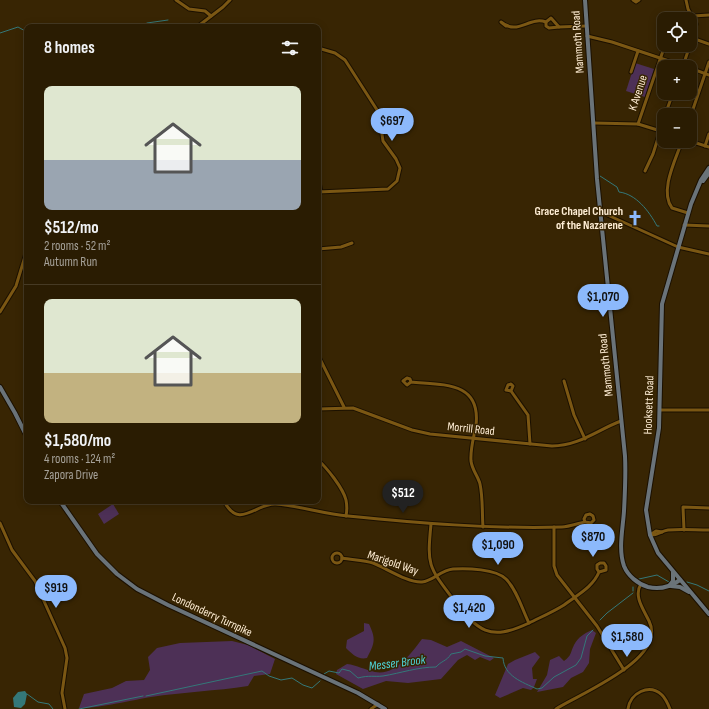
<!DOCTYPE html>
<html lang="en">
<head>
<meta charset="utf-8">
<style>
  :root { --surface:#2a1c02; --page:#362911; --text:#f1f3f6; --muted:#a5a199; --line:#463a24; --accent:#8cb9fc }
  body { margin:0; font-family:"Sofia Sans Condensed",sans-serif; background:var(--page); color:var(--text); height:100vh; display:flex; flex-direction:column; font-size:15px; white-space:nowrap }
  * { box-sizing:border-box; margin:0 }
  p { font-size:13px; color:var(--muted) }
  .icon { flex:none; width:22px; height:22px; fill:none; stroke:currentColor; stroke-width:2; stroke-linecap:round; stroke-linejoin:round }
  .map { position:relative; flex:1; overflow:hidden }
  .details { position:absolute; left:24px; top:24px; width:297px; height:480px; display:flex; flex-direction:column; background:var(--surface); border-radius:8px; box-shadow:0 2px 10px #0003,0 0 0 1px var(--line) }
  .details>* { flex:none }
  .controls { position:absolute; left:657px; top:12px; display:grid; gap:8px }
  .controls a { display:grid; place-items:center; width:40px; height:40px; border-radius:8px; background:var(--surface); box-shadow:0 2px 10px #0003,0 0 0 1px var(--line); font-size:20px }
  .price { position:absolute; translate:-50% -34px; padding:0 9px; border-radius:14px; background:var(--accent); color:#111; font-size:13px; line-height:26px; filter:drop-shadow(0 1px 2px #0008) }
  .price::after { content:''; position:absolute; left:50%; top:24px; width:12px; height:9px; margin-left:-6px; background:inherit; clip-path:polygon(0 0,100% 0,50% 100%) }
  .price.selected { background:#222; color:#fff }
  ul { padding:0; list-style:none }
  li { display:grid; align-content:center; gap:8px; height:212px; padding:0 20px }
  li+li { border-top:1px solid var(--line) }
  li span { display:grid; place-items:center; height:124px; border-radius:8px; color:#555 }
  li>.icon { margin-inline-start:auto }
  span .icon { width:72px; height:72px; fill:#fffc; stroke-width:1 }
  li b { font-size:17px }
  h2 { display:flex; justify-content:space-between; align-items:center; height:48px; padding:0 20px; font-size:17px }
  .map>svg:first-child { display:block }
  .green { fill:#4d3056 }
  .water { fill:#347879 }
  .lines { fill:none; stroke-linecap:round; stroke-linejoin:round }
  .stream { stroke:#347879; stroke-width:1 }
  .minor-casing { stroke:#1b1000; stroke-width:5 }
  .major-casing { stroke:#1b1000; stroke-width:6 }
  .minor { stroke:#7b5713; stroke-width:3 }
  .major { stroke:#6a7379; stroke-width:4 }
  .labels { text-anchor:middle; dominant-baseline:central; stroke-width:3; stroke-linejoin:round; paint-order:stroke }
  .street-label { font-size:12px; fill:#ffeed5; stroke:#382503 }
  .poi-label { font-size:12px; font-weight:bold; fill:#ffeed5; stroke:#382503; text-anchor:end }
  .water-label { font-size:13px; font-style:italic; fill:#4ed4d8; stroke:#382503 }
</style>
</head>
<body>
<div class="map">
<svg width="709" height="709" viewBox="0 0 709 709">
  <rect width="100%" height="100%" fill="#382503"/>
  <g class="green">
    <polygon points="635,63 654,69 645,97 626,91"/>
    <polygon points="113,504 119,514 104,524 98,514"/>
    <path d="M364 623 369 624C376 639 375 643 367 658 358 660 352 654 346 648L347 640 364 631Z"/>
    <path d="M592 630 596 633 590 649 589 663 583 672 571 678 563 687 537 692 547 675 550 660 559 656 564 661C572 655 570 653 574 645 578 637 585 633 592 630Z"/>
    <path d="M422 639 431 640 447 647 461 641 494 658 490 661 480 657 475 660 467 655 458 660 441 679 408 683 386 681 363 689 336 674 337 670 347 664C357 665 365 670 375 672 396 676 411 653 422 639Z"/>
    <path d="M232 641 248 645 275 659 270 674 254 676 248 686C216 691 183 692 151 697 133 700 95 709 79 708L84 694 112 688 126 681 144 680 150 670 148 657 157 648 180 643Z"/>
    <polygon points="535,652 540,657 532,668 533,679 537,679 534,687 531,690 523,688 500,698 495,695 508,664 515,660"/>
  </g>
  <polygon class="water" points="25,691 27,694 25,704 21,708 14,707 13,698 18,692"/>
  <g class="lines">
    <g class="stream">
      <polyline points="125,27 142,26 147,23 168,20"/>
      <polyline points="0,33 18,27 27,32"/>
      <path d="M600 176 617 187 619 192C636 194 649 211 657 226H659"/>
      <polyline points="639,579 657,575 669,582"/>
      <polyline points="687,582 697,585 709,591"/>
      <polyline points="633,591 633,587"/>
      <polyline points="600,620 607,613 633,593"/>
      <path d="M324 674 329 671 339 673 342 669 350 671 358 678C369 675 374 677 383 676 401 673 418 667 436 667 441 661 447 661 451 654L461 652 465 649 485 656 503 658C504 676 522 682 537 689L542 688 554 677 576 665 581 658 587 636 593 630"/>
      <polyline points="27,694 38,702 49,704 53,709"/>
      <polyline points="146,696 262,671 269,676 281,680 292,678 303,685 312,688 320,681"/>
      <polyline points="79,709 143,696"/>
    </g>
    <defs>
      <g id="minor">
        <polyline points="176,0 189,9 205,11 211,16"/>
        <polyline points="633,0 636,2 639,0"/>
        <polyline points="686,0 688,9 696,24 690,44"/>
        <polyline points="693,16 709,15"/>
        <polygon points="551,18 559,27 549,28 546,26 546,22"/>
        <path d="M506 26 501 22C518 36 529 16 546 22"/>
        <polyline points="197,27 223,7 230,0"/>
        <polyline points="559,27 586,26"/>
        <polyline points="587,36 612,42 687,67"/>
        <polyline points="692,38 709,44"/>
        <polyline points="318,48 335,53 345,60 379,113 383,141 396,159 400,168 397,181 388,189 318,192"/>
        <polyline points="683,66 690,45"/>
        <polyline points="690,68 709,75"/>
        <polyline points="631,72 638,51"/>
        <polyline points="665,115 673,93"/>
        <polyline points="690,118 709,62"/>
        <polyline points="594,123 638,124 664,132"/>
        <polyline points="638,124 665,45"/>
        <path d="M682 141C676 159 659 191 672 208L688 213"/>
        <polyline points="690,141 709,147"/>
        <polyline points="705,146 709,134"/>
        <polyline points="645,171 653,154 664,119"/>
        <polyline points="318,177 321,192"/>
        <polyline points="601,212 678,247 709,254"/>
        <polyline points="684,225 709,226"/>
        <polyline points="318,249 341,247 352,243"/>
        <polyline points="0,312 16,286 27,250"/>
        <polyline points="318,355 344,407"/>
        <polyline points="564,381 574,415 585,439"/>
        <path d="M411 382 407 385 403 381 407 378 410 379 411 382C442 385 481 381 476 425 474 437 470 449 471 461 472 470 478 476 480 484 483 498 482 514 483 527"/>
        <polyline points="511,391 513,386 511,384 508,385 506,390 511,391 528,415 530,444"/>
        <path d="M318 409 353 408 412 430 430 434 552 446C579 446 597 430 621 421"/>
        <polyline points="661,410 709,410"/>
        <path d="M318 460C327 468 343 488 346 500 347 505 347 511 346 516"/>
        <path d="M224 501C239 531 257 502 276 504 300 506 324 514 348 516 419 523 490 529 562 527 568 527 583 522 585 522 587 522 589 523 591 523L594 520 593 516 590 514 586 515 584 519 585 522"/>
        <polyline points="0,523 12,550 35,581 65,648 67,658 62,693 65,709"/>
        <path d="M431 524C427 565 428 566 453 599 478 631 489 642 529 623 541 617 553 612 564 605 577 595 593 587 599 572L597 569V565L600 563H604L606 566V570L599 572"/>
        <polyline points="554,527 554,566 557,575 597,626 624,670"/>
        <polyline points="684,530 683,507 709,508"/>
        <path d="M650 535C657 536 661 531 668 530 681 529 695 530 709 530"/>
        <polyline points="650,535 656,531 662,532"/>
        <circle cx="337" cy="558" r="5"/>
        <path d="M342 558C352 560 363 560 373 563 386 568 408 583 422 582 433 581 441 570 453 569 467 568 496 569 506 579 517 590 522 609 529 623"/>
        <polyline points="371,709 378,704"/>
        <path d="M556 709C579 694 668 659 649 621 644 610 633 596 641 584"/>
        <path d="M628 709C630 693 649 683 662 695 666 699 668 704 670 709"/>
      </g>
      <g id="major">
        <path d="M585 0 597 179 625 456C626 474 625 492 624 511 623 528 618 549 624 566 628 576 638 584 648 587 660 590 670 587 680 580"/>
        <polyline points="709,168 701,180 691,204 662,304 659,428 646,510 650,535 658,553 709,614"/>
        <polyline points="703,181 709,173"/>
        <polyline points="0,387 15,413 27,437"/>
        <polyline points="60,501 97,554 117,574 137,589 168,605 358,693 385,709"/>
        <polyline points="669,586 673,581 673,572"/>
        <polyline points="671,586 680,587 689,592"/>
      </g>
    </defs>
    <use href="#minor" class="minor-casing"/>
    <use href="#major" class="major-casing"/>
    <use href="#minor" class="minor"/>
    <use href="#major" class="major"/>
  </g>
  <defs>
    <symbol id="church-bare" viewBox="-9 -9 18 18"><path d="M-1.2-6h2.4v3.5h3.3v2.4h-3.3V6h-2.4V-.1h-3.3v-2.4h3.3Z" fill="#8cb9fc" stroke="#382503" stroke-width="2.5" paint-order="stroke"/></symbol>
  </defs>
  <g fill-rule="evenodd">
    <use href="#church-bare" x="624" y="207" width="22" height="22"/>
  </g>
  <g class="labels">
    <g class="street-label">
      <text transform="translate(578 42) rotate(-94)">Mammoth Road</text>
      <text transform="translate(638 93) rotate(-72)">K Avenue</text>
      <text transform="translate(606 365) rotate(-96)">Mammoth Road</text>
      <text transform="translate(649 405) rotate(-88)">Hooksett Road</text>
      <text transform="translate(471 429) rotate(6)">Morrill Road</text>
      <text transform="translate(393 563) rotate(19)">Marigold Way</text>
      <text transform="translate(212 615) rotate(25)">Londonderry Turnpike</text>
    </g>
    <g class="poi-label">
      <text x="623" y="211">Grace Chapel Church<tspan x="623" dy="14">of the Nazarene</tspan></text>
    </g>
    <g class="water-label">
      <text transform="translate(397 663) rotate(-7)">Messer Brook</text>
    </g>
  </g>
</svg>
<div class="controls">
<a><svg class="icon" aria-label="locate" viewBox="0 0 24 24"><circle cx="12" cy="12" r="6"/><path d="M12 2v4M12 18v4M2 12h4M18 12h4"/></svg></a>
<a>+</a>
<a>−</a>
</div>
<b class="price" style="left:392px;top:142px">$697</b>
<b class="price" style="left:603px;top:318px">$1,070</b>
<b class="price selected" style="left:403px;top:514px">$512</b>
<b class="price" style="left:593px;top:558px">$870</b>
<b class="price" style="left:498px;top:566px">$1,090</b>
<b class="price" style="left:56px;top:609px">$919</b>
<b class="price" style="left:469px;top:629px">$1,420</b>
<b class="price" style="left:627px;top:658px">$1,580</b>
<section class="details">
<h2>8 homes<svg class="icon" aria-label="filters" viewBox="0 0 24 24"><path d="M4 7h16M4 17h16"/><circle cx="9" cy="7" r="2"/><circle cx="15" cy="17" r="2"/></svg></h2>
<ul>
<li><span style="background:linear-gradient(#dfe7d0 60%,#9aa5b1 0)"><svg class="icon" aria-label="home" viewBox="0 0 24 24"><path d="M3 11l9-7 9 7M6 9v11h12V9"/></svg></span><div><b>$512/mo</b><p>2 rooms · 52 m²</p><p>Autumn Run</p></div></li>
<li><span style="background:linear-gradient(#dfe7d0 60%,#c2b280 0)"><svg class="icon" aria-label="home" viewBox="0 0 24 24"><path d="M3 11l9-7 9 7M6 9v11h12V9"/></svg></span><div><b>$1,580/mo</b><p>4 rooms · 124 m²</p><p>Zapora Drive</p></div></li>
</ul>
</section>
</div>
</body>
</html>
